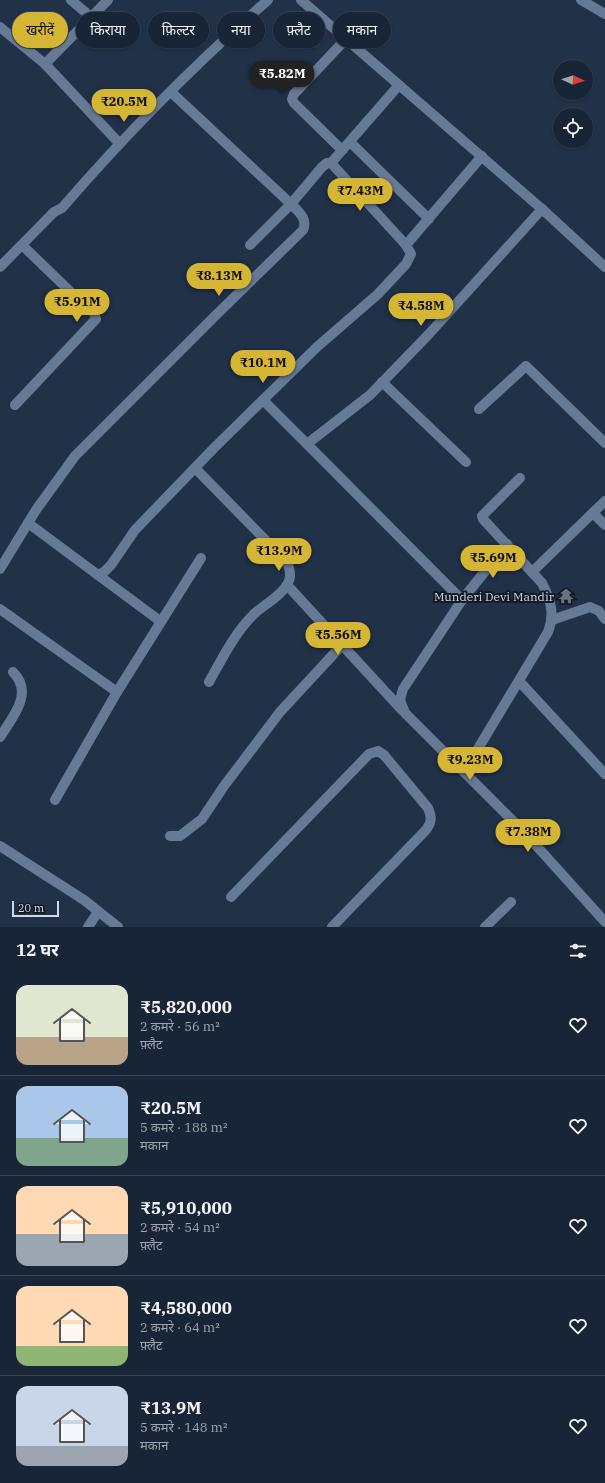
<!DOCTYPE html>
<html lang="hi">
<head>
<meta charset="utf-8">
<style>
  :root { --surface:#182536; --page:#212d3e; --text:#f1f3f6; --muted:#9fa5ad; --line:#364251; --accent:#d5b534 }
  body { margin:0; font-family:"IBM Plex Serif","Noto Sans Devanagari",serif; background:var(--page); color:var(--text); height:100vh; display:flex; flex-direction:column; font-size:15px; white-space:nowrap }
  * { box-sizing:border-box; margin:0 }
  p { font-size:13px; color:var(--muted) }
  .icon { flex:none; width:22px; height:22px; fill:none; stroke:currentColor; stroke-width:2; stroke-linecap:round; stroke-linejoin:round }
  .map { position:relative; height:927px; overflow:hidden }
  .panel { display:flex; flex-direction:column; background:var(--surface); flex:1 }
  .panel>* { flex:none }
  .guide { position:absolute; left:12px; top:12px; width:400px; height:36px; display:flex; gap:8px }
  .needle { width:26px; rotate:93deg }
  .fabs { position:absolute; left:553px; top:60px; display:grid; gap:8px }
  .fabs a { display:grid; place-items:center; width:40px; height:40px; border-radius:50%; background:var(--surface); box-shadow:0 1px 3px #0004,0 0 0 1px var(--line); font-size:20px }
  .scale { position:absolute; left:12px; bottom:10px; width:47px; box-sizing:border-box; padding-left:4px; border:2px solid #cfd9e8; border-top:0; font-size:11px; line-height:14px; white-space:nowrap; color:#cfd9e8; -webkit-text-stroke:3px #111923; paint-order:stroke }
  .price { position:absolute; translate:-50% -34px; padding:0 9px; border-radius:14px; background:var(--accent); color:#111; font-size:13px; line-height:26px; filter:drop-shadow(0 1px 2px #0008) }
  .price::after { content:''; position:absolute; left:50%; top:24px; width:12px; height:9px; margin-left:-6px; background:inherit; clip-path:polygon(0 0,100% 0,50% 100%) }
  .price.selected { background:#222; color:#fff }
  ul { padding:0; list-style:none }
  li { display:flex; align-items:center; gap:12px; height:100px; padding:0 16px }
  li+li { border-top:1px solid var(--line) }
  li span { display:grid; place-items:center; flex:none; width:112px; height:80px; border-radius:12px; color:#555 }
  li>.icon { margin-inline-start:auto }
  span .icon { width:48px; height:48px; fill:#fffc; stroke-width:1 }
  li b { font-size:17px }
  h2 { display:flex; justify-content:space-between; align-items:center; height:48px; padding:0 16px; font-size:17px }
  .chip { padding:0 14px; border-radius:18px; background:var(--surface); box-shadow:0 1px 3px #0004,0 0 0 1px var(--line); font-size:14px; line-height:36px }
  .chip.selected { background:var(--accent); color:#111 }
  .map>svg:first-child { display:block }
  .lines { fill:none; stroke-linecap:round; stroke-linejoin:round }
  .minor { stroke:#677a95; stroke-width:10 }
  .labels { text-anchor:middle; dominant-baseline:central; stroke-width:4; stroke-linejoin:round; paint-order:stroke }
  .poi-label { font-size:12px; fill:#cfd9e8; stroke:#111923; text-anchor:end }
</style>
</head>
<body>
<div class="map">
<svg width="605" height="927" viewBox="0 0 605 927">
  <rect width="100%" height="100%" fill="#203148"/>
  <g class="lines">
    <g class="minor">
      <polyline points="71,0 91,17"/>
      <polyline points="301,0 542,209"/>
      <polyline points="581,0 605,14"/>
      <polyline points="0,27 45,64 119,143"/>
      <polyline points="45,64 108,0"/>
      <polyline points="171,92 291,204 250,245"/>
      <polyline points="350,142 429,219"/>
      <polyline points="342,150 294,103 292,99 294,94 346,39"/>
      <polyline points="331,163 406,245"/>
      <path d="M0 267 54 212 62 208C126 134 195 64 268 0"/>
      <polyline points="382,382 466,462"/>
      <polyline points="263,400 307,444"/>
      <polyline points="15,405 96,319 93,311 80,301 22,245"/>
      <polyline points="479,409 526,366 605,443"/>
      <path d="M195 468 287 562C290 570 292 577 287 585 279 598 263 605 253 615 234 634 222 659 209 682"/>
      <path d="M520 478 482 516 483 519 542 583C551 601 555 614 548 632L464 772 405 713 400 700 403 689 462 600 307 444 370 395 429 334 542 209 605 267"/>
      <polyline points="593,513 605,525"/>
      <polyline points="28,523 98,575 104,572 111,565 135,530 214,448 317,347 378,294 406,264 411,254 406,245 482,156"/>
      <path d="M0 569 36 510 75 456 216 315 303 230C308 219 299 212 291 204L322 167 327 163H331L399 85"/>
      <polyline points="532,572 605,501"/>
      <polyline points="98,575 160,621"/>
      <polyline points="287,585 402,710"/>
      <polyline points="462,600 507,544"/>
      <polyline points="0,609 117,692 201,558"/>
      <polyline points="552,620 590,607 599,611 605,619"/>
      <polyline points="519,681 605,774"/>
      <path d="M0 737C13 717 34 693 13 672"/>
      <polyline points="464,772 524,832 605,922"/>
      <polyline points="55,800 117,692"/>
      <polyline points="170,836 180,836 202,819 224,786 280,712 342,645"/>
      <polyline points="0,846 84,900 118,927"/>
      <path d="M231 897 369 754 378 751 384 755 428 808C432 817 432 823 425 831L332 927"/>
      <polyline points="88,927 98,912"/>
      <polyline points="485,927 511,902"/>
    </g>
  </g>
  <defs>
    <symbol id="temple-bare" viewBox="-9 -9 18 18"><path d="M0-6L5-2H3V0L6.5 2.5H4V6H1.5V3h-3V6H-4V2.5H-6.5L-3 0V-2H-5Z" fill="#6b7280" stroke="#111923" stroke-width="2.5" paint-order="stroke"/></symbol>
  </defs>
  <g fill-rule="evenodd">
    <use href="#temple-bare" x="555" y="585" width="22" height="22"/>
  </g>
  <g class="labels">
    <g class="poi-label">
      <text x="554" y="596">Munderi Devi Mandir</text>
    </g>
  </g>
</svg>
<div class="fabs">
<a><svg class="needle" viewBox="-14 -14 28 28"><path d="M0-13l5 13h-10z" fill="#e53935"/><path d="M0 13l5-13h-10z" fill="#9fa5ad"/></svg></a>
<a><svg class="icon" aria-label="locate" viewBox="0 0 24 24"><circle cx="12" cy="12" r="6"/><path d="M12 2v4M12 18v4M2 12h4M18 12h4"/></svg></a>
</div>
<div class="scale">20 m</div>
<b class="price selected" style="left:282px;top:95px">₹5.82M</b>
<b class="price" style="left:124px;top:123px">₹20.5M</b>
<b class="price" style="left:360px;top:212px">₹7.43M</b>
<b class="price" style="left:219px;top:297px">₹8.13M</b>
<b class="price" style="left:77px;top:323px">₹5.91M</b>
<b class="price" style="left:421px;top:327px">₹4.58M</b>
<b class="price" style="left:263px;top:384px">₹10.1M</b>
<b class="price" style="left:279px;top:572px">₹13.9M</b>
<b class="price" style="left:493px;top:579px">₹5.69M</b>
<b class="price" style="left:338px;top:656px">₹5.56M</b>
<b class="price" style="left:470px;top:781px">₹9.23M</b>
<b class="price" style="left:528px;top:853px">₹7.38M</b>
<div class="guide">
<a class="chip selected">खरीदें</a>
<a class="chip">किराया</a>
<a class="chip">फ़िल्टर</a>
<a class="chip">नया</a>
<a class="chip">फ़्लैट</a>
<a class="chip">मकान</a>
</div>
</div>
<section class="panel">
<h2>12 घर<svg class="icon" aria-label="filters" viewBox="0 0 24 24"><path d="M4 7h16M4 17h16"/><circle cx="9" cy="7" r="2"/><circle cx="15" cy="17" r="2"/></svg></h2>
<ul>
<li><span style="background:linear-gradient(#dfe7d0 65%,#b9a48a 0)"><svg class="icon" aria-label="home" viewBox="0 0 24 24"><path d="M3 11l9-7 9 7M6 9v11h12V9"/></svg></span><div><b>₹5,820,000</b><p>2 कमरे · 56 m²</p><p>फ़्लैट</p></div><svg class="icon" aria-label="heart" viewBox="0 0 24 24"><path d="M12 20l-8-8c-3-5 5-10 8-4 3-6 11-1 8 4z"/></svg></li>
<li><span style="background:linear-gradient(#a9c7e8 65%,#7fa58c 0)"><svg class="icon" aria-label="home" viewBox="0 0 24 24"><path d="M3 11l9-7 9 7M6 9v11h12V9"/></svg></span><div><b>₹20.5M</b><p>5 कमरे · 188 m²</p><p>मकान</p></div><svg class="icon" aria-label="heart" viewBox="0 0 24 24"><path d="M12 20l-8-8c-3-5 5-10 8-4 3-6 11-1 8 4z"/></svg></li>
<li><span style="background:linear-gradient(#ffd9b3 60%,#9aa5b1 0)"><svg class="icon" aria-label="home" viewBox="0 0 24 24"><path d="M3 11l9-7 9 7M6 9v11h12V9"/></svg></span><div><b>₹5,910,000</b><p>2 कमरे · 54 m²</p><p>फ़्लैट</p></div><svg class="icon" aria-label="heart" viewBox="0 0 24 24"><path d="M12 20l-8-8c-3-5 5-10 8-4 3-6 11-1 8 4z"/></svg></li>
<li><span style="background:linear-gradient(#ffd9b3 75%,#8fb573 0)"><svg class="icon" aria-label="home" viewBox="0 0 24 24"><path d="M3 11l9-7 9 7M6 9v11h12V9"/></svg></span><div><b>₹4,580,000</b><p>2 कमरे · 64 m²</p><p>फ़्लैट</p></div><svg class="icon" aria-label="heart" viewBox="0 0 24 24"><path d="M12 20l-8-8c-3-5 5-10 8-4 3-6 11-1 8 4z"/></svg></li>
<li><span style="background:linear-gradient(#c9d6e8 75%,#9aa5b1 0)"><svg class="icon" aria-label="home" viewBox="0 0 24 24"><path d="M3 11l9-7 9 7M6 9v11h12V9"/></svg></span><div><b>₹13.9M</b><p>5 कमरे · 148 m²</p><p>मकान</p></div><svg class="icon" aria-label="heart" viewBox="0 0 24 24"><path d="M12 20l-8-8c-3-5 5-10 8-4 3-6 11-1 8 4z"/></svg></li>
</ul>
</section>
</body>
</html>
